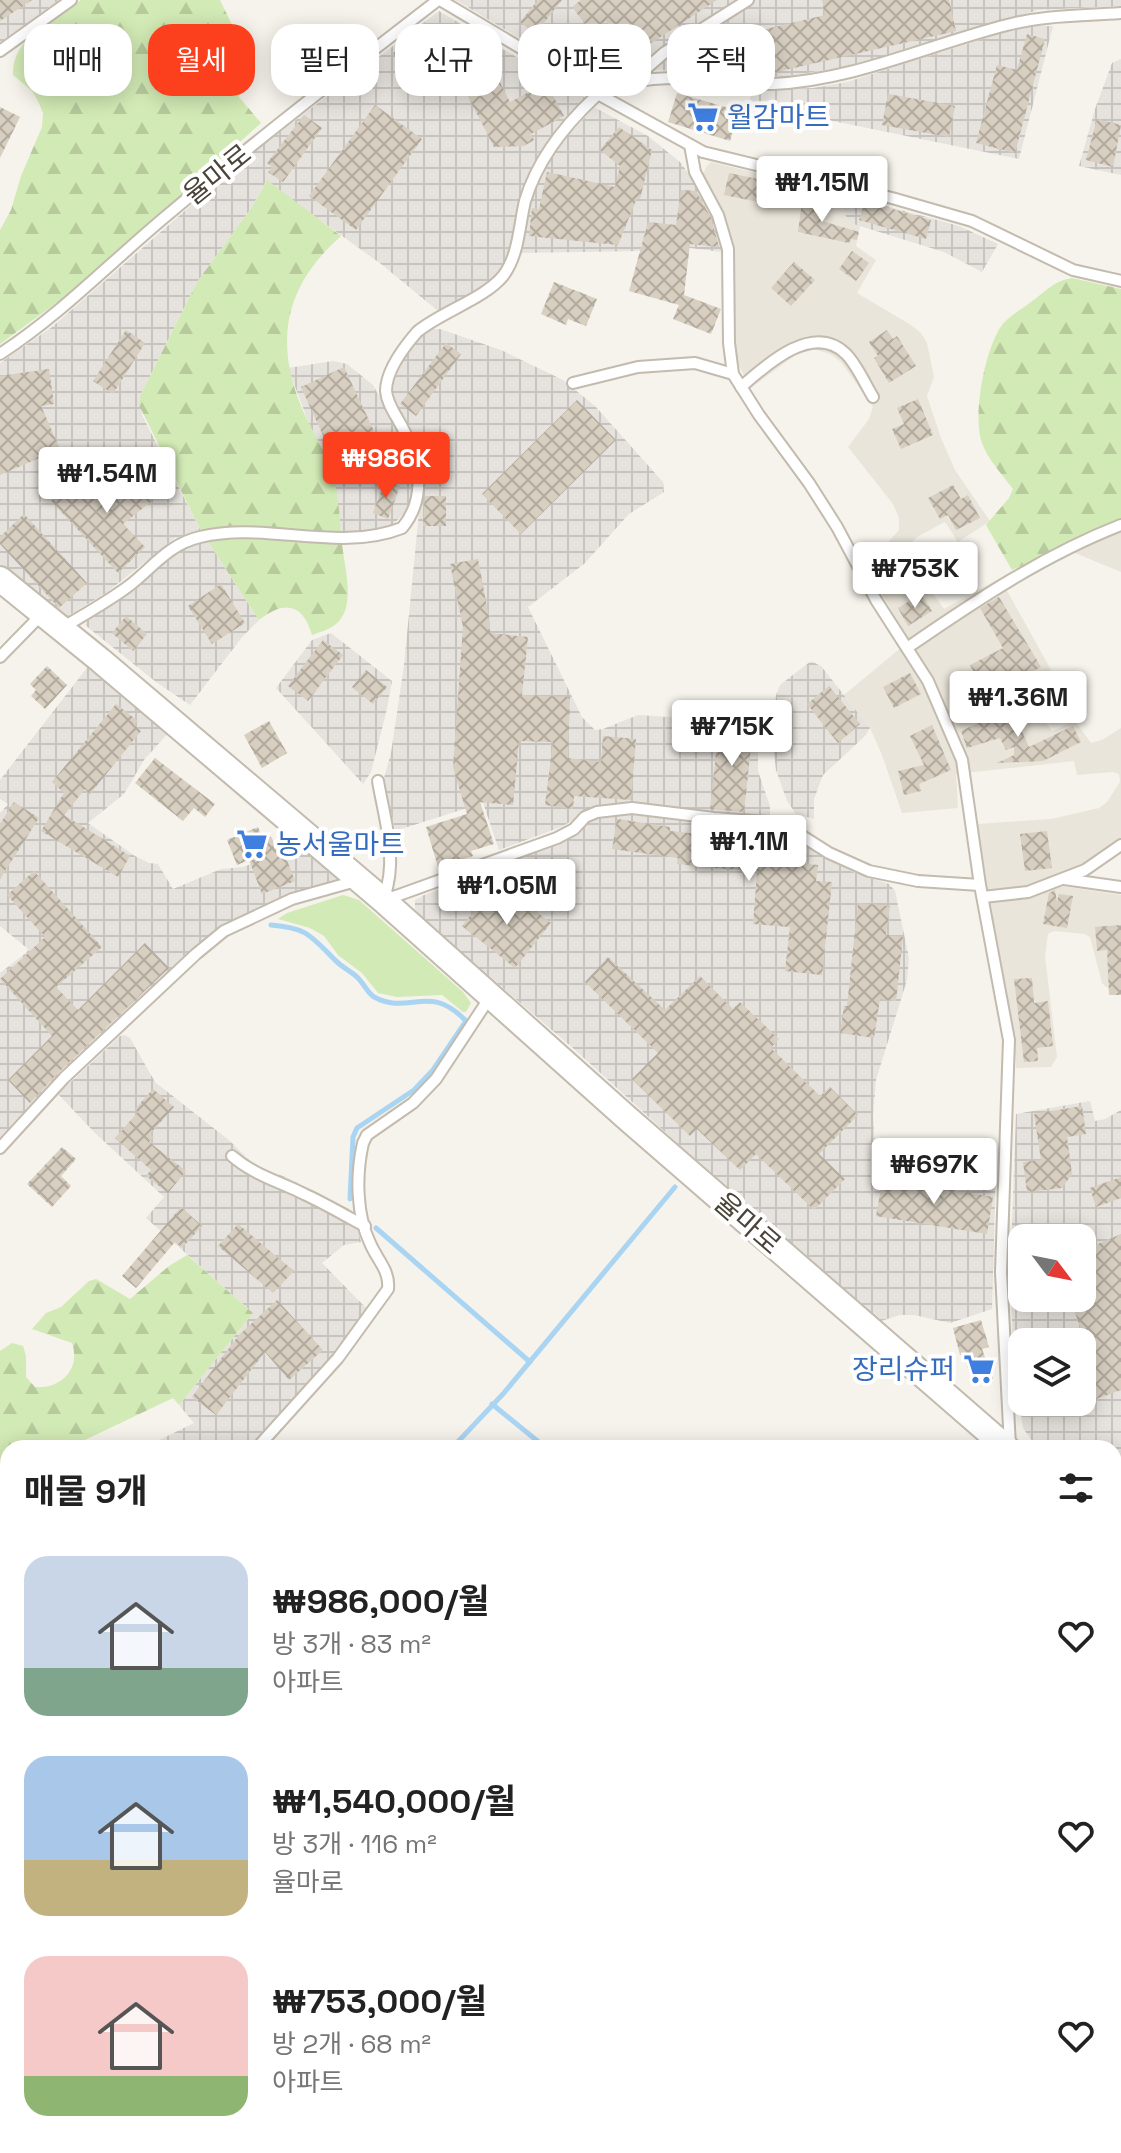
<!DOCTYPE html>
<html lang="ko">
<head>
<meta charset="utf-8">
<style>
  :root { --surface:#fff; --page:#f2f2f2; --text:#222; --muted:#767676; --accent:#fc3f1d }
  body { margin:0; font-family:"Space Grotesk","Noto Sans KR",sans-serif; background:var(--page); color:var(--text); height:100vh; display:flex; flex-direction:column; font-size:30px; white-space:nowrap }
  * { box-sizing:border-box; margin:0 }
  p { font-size:26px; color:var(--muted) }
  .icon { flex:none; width:44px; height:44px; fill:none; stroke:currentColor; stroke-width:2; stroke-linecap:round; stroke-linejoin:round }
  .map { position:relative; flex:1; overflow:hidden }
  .sheet { position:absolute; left:0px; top:1440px; width:1122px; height:714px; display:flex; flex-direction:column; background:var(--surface); border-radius:24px 24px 0 0; box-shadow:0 4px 20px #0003 }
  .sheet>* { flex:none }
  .hud { position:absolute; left:24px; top:24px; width:1074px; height:72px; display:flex; gap:16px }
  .needle { width:52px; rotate:122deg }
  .controls { position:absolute; left:1008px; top:1224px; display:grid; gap:16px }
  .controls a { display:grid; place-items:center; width:88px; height:88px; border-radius:16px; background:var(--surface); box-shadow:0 4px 20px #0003; font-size:40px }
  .price { position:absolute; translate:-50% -68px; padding:0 18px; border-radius:8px; background:#fff; color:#222; font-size:26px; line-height:52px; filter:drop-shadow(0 2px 4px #0008) }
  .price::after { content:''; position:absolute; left:50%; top:48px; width:24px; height:18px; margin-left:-12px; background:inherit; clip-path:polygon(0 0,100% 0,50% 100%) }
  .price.selected { background:var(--accent); color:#fff }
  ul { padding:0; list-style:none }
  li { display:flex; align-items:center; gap:24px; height:200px; padding:0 24px }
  li span { display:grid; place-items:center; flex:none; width:224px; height:160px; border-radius:24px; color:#555 }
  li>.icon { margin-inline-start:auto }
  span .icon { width:96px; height:96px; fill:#fffc; stroke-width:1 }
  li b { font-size:34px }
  h2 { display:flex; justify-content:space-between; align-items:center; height:96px; padding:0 24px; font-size:34px }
  .chip { padding:0 28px; border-radius:24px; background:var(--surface); box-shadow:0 4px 20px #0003; font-size:28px; line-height:72px }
  .chip.selected { background:var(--accent); color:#fff }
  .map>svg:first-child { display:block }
  .residential { fill:#eae5da }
  .industrial { fill:url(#industrial-grid); fill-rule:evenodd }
  .forest { fill:url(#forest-firs) }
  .garden { fill:#d2eab5 }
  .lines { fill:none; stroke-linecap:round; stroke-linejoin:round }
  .stream { stroke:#a9d4f2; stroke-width:5 }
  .building { fill:url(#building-cross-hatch) }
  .service-casing { stroke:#c2bbae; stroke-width:14 }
  .tertiary-casing { stroke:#c2bbae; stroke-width:28 }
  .service { stroke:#fff; stroke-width:10 }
  .tertiary { stroke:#fff; stroke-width:24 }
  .labels { text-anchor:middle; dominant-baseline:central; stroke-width:8; stroke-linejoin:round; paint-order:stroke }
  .shop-label { font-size:28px; fill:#366cbe; stroke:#fff; text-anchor:start }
  .street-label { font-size:28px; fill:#4b4439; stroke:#fff }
</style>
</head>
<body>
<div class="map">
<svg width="1121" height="2153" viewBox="0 0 1121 2153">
  <defs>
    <pattern id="industrial-grid" width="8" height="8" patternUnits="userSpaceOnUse" patternTransform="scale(2)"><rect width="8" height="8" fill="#e6e2dd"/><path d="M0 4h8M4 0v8" fill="none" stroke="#c7c3be"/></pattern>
    <pattern id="forest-firs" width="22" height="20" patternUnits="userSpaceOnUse" patternTransform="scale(2)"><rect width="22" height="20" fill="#d2eab5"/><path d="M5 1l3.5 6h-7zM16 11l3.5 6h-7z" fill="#b6ca9c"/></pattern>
    <pattern id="building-cross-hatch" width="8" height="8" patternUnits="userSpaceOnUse" patternTransform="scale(2)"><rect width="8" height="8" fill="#d8cfc1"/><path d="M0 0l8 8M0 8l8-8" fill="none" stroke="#b1aa9e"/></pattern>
  </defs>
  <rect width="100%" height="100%" fill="#f6f3ec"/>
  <g class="residential">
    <polygon points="711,162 847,195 843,211 850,223 860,226 856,246 876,260 857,293 911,325 921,333 927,343 934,377 927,396 941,438 955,470 990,521 958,542 945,522 917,537 907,547 907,558 944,609 1000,578 1051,670 1008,695 1023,726 1042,717 1052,731 1075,721 1091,743 1102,740 1121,728 1121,839 1089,861 1056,875 1061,886 1121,895 1121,988 1106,987 1102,983 1090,937 1085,934 1054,931 1048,934 1045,956 1057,1057 1051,1067 1016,1068 1014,1040 979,859 977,824 1051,819 1099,808 1107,802 1120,782 1119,774 1113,772 1077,775 1074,761 956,774 958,808 902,813 882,755 870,728 844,695 909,641 859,555 888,542 899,530 899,518 893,504 848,447 869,419 873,407 841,362 830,354 814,349 795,355 751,388 740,368 736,354 732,243 726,222 703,174 706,167"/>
    <polygon points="1121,519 1121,572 1058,546 1101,526"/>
  </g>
  <g class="industrial">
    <polygon points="0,0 59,0 0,43"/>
    <polygon points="456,0 1121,0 1121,6 1039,10 969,29 864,63 802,74 761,78 659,70 592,82"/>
    <polygon points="439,11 587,99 537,158 526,184 509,255 502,268 488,284 438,311 381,264 266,181 252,207 197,282 141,394 142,415 201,531 175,538 106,593 64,618 25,588 0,564 0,363 52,327 243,160"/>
    <polygon points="1035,26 1053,26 1019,159 828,120 755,104 750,100 752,91 757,90 813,88 847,82 1014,29"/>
    <polygon points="1121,59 1121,175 1079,166 1095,109 1112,63"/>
    <polygon points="594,107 648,136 680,162 700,189 720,228 724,249 722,252 642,242 641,251 519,253 528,208 543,170 555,150"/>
    <polygon points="847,195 959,226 998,244 982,272 944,252 850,223 843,211"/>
    <polygon points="429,329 440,329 501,350 563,380 595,406 663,482 664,492 629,514 584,564 528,607 582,717 595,730 603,729 638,715 758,723 758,771 770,806 770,816 610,805 596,807 561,827 499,850 483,803 395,831 384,778 391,753 404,665 423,471 414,440 392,395 392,385 407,353 418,338"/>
    <polygon points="333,361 347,364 373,385 405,443 411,464 411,497 408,510 390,527 341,533 337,498 288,368"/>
    <polygon points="207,540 259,620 243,636 190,705 156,682 85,625 88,619 135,590 167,560 190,546"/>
    <polygon points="331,633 392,681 386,713 371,772 363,784 276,688 312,640"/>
    <polygon points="811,661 821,666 870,728 865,736 823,775 814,799 814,819 796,814 787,801 776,770 773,745 776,695 780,685"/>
    <polygon points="90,664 171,730 144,760 124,794 88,823 135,856 149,863 158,864 173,889 221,869 243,867 303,844 343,880 291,892 221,927 63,1077 0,1139 0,973 27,952 28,949 0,926 0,813 8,804 0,799 0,780"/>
    <polygon points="624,814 782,832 810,846 829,860 853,872 889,884 895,891 909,958 907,980 876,1080 873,1115 875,1145 879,1149 996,1168 992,1309 950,1323 914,1315 900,1315 875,1323 574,1049 422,919 415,909 415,900 424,895 579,834 588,823 600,817"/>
    <polygon points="125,1035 130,1038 155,1082 230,1141 254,1165 288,1178 353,1211 361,1242 344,1245 322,1263 367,1309 335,1354 250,1448 143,1448 194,1423 179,1405 253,1313 146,1218 164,1197 94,1132 58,1094 120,1036"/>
    <path d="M1090 1101 1095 1121 1105 1119 1121 1110V1521L1114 1515V1448H1037L1023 1428 1014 1365 1010 1278 1016 1114ZM1022 1238H1082V1298H1022ZM1022 1342H1082V1402H1022Z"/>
    <polygon points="1114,1554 1121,1560 1121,1995 1114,2023"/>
    <polygon points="1121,2047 1121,2153 1045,2153 1048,2146 1114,2146 1114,2063"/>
  </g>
  <g class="forest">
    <path d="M81 0H220L234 29 239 52 236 87 239 97 261 123 77 288 0 344V230L11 210 21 176 42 127 43 113 38 101 32 91 13 75C11 39 54 18 81 0Z"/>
    <path d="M267 180 341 236C290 281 274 333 298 398 306 421 320 442 330 465 338 486 339 511 341 533L253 527 201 531 139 405 141 394 197 282 252 207Z"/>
    <path d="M1072 278 1121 289V519L1012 570 986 525 1009 498 1013 489C1002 474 988 460 982 443 972 415 985 348 1002 325 1010 315 1021 310 1031 302 1045 292 1055 280 1072 278Z"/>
    <path d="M250 539 342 543C344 566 357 607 336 624 329 630 320 632 312 635 303 603 284 600 259 620L207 540Z"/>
    <path d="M187 1255 253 1313 179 1405 173 1398 68 1448H8V1477L0 1481V1351L12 1343 23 1346 26 1356V1377L35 1387C61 1389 81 1369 72 1343L32 1329 46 1313 61 1307 89 1281 96 1279 130 1299 169 1266Z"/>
  </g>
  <polygon class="garden" points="343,895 359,900 463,992 471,1003 466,1012 463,1012 442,995 397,997 378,993 362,973 338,955 324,936 310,928 278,919 287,913"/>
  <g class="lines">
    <g class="stream">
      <path d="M271 925C307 928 310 935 334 959 341 967 351 971 358 978 364 984 367 992 374 997 410 1016 429 982 466 1021L433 1070 414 1090 357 1128 353 1137 350 1199"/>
      <polyline points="376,1228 530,1362"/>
      <polyline points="492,1404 546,1448"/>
      <polyline points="452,1448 503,1394 675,1187"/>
      <polyline points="0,1871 8,1866"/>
      <polyline points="392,2146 396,2152 424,2146"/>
      <polyline points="967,2146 968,2146"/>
    </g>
  </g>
  <g class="building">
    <polygon points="0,0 32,0 0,21"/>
    <polygon points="538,0 562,0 535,34 520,22"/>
    <polygon points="581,0 717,0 630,57 606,21 592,33 572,7"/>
    <polygon points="822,0 949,0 956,31 763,75 753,32 825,15"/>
    <polygon points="427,28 443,50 435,56 454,83 437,95 418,69 409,75 393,53"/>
    <polygon points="1027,34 1045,39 1015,153 976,143 997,65 1017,70"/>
    <polygon points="488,59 510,102 546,83 564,116 531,134 534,140 524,146 494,147 457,75"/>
    <polygon points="677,93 739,111 730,141 668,122"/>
    <polygon points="888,94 955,106 949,137 882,125"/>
    <polygon points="375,105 422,139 356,230 309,196"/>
    <polygon points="0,107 20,117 0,158"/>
    <polygon points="304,115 322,128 283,182 268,172 272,167 267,163"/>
    <polygon points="1097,119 1121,125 1113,167 1086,160"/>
    <polygon points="619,127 652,150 640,199 637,198 618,245 529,236 532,208 539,209 547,172 615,187 620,166 600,150"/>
    <polygon points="729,173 772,182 767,204 724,195"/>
    <polygon points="681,190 696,191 711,218 719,247 690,244 684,295 721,309 711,334 673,319 679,305 629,291 648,222 676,225"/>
    <polygon points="802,201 825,204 822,221 859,232 857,240 851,239 849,243 798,232"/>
    <polygon points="865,201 931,220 926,239 859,220"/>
    <polygon points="852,251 869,263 856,281 839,269"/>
    <polygon points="794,262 815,280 791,306 771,288"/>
    <polygon points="554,282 597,299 586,326 568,319 566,325 541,314"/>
    <polygon points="126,330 145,343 113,394 93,381"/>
    <polygon points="887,330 893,339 897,336 916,366 889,383 874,358 878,356 869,342"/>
    <polygon points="446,343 461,354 416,416 400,404"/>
    <polygon points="344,367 374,431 330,451 301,387"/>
    <polygon points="49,369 54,404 41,406 60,449 0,475 0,376"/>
    <polygon points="918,399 933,435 901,449 892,429 904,424 897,408"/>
    <polygon points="577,400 616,440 521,534 482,494"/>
    <polygon points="130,460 145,479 138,484 152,501 123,524 145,547 118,573 51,501 78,476 106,506 115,473"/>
    <polygon points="385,480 400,486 388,519 373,513"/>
    <polygon points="953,485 961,499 968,495 980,518 956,530 948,515 940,519 928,498"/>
    <polygon points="425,496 446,496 446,526 423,526"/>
    <polygon points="24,514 87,583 59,608 0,544 0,537"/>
    <polygon points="478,559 490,623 490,633 528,637 522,695 570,697 568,758 601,762 603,736 636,739 631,800 574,796 573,809 545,805 553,742 519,741 513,805 480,802 494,844 471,851 473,856 438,867 426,827 467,814 453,767 463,627 450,564"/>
    <polygon points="221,584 245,623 212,644 188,606"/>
    <polygon points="921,594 932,611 908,626 898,608"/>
    <polygon points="999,597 1041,667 1005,686 1001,679 982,689 970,665 1003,648 980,608"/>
    <polygon points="126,616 147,634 133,651 112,633"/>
    <polygon points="323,640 343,655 308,701 288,686"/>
    <polygon points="47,666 67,685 45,709 31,696 36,690 30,684"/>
    <polygon points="366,670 387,687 373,704 352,687"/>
    <polygon points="910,673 921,694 894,708 883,687"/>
    <polygon points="829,686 860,724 838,743 807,704"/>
    <polygon points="116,704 138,721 134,725 141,731 90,794 85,789 64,815 130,856 118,877 41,831 64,793 52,782"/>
    <polygon points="1011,708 1029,747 1073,726 1081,742 1043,761 997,763 1014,755 1014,747 1006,750 1000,738 967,748 961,731"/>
    <polygon points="269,721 287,753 262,768 244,735"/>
    <polygon points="719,725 753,728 744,812 710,809"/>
    <polygon points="932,725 951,770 919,784 921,791 904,795 898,771 924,765 910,736"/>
    <polygon points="155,758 215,804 205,817 194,808 183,821 135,783"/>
    <polygon points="14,802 39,818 0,879 0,824"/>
    <polygon points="617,819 670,827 670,831 708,835 709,825 742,828 741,838 747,839 745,857 818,865 816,881 832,882 822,975 785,971 790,927 753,924 757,872 677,864 678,858 612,849"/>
    <polygon points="258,827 263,840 271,836 280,857 285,855 295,881 262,894 249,860 237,865 227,840"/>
    <polygon points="1047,831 1052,868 1025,871 1020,834"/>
    <polygon points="34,871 102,947 56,987 78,1010 145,943 169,968 59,1072 30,1103 8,1080 52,1036 0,979 45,937 7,895"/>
    <polygon points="1055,890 1057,902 1059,894 1073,896 1067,928 1043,924 1049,893"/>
    <polygon points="490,891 507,904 515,895 551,923 515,968 462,926"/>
    <polygon points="858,903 890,906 886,935 903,937 896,1001 880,999 874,1038 840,1033 844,1006 847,1006"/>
    <polygon points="1121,925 1121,995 1109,995 1107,950 1097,951 1095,927"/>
    <polygon points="608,957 665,1010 700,976 733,1009 740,1002 779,1039 771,1048 820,1096 830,1087 858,1115 819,1154 845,1179 814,1210 756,1154 740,1170 697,1129 690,1136 632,1079 658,1053 585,982"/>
    <polygon points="1032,978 1034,1003 1048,1001 1053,1046 1037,1048 1038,1061 1024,1062 1014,979"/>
    <polygon points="153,1089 174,1107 150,1134 154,1137 149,1142 186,1171 168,1193 146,1176 151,1170 115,1138 138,1112 135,1109"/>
    <polygon points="1082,1106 1086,1134 1067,1137 1072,1174 1062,1188 1027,1192 1023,1162 1041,1160 1034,1114"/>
    <polygon points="62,1147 76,1159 61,1176 71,1186 52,1207 27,1184"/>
    <polygon points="1121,1177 1121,1198 1096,1207 1090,1188"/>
    <polygon points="883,1178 993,1197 987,1234 876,1216"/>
    <polygon points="181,1207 202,1226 182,1248 175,1242 136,1288 122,1276"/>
    <polygon points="238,1224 294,1271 273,1293 218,1246"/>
    <polygon points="1121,1234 1121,1390 1082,1404 1082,1358 1094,1366 1073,1307 1082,1304 1082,1251"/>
    <polygon points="277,1300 323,1350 289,1380 265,1352 216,1415 192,1397 239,1335"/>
    <polygon points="981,1320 989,1347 982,1349 993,1379 974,1386 963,1354 960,1355 953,1328"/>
  </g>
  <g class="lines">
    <defs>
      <g id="service">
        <polyline points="440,0 598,94 703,152 892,198 972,221 1073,270 1121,281"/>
        <polyline points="0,51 71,0"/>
        <polyline points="633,80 664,53 748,0"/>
        <polyline points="690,145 695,172 718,215 728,249 729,343 733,374 759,415 809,483 837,527 876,600 928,681 962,760 980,885 1009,1040 1001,1272 1010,1446"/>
        <path d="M0 354C60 315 110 263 165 217 254 142 346 71 438 0"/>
        <polyline points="573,383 638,367 695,363 733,374"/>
        <path d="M741 387C765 366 813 321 846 354 857 365 865 384 873 397"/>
        <path d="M62 628C85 614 109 601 130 585 153 567 169 544 200 537 266 521 338 553 402 528 428 497 419 458 401 425 395 414 387 403 386 391 386 371 404 347 417 332 441 312 484 299 503 276 519 255 519 226 525 201 537 161 565 125 595 97 601 92 610 90 617 87 667 68 720 86 773 84 855 80 928 45 1007 25 1044 15 1083 16 1121 13"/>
        <path d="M907 648C975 601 1044 555 1121 525"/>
        <polyline points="0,657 41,615"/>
        <path d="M378 781C385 822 398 858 384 898"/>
        <polyline points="1064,879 1121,887"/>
        <polyline points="983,897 1028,892 1085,870 1121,845"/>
        <polyline points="385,900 557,838 574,829 585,817 597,812 632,808 714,818 767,822 788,827 829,853 869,871 918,881 980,885"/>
        <polyline points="0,1148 64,1078 196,954 224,931 292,899 356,881"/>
        <path d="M232 1156C254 1175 278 1181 304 1194 324 1203 344 1215 365 1226"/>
        <path d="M257 1448 338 1358 388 1289C390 1270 377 1260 370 1243 356 1214 356 1174 363 1143L367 1135 413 1103 436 1079 490 997"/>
        <polyline points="0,1531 8,1542"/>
        <polyline points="0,1632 8,1627"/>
        <polyline points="1114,2049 1121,2031"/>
        <polyline points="0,2076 8,2087"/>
        <polyline points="1114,2077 1121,2081"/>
        <polyline points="48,2146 52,2153"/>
        <polyline points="655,2146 665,2153"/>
        <polyline points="609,2153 619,2146"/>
        <polyline points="687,2153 692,2146"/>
        <polyline points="1035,2153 1040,2146"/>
      </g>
      <g id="tertiary">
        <polyline points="0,579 100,660 383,900 627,1118 1007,1448"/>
        <polyline points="1114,1538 1121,1544"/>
      </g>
    </defs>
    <use href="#service" class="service-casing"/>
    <use href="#tertiary" class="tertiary-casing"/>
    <use href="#service" class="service"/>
    <use href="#tertiary" class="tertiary"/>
  </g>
  <defs>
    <symbol id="supermarket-bare" viewBox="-9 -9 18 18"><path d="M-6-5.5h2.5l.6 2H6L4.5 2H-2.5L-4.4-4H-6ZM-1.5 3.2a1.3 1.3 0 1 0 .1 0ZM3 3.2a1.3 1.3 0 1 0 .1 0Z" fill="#3f7fe0" stroke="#fff" stroke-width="2.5" paint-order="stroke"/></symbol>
  </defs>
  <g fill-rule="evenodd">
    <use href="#supermarket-bare" x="681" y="95" width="44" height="44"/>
    <use href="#supermarket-bare" x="230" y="822" width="44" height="44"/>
    <use href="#supermarket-bare" x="957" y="1347" width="44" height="44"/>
  </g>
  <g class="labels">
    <g class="shop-label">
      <text x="727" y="117">월감마트</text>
      <text x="276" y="844">농서울마트</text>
      <text x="955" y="1369" text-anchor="end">장리슈퍼</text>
    </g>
    <g class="street-label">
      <text transform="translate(217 174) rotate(-39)">율마로</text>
      <text transform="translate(748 1223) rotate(41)">율마로</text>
    </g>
  </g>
</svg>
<div class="controls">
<a><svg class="needle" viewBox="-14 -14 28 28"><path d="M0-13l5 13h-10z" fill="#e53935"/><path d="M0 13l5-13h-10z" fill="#767676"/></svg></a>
<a><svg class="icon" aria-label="layers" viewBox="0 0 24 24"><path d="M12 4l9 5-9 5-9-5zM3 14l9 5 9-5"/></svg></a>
</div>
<b class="price" style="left:822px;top:224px">₩1.15M</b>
<b class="price selected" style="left:386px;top:500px">₩986K</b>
<b class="price" style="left:107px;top:515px">₩1.54M</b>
<b class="price" style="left:915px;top:610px">₩753K</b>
<b class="price" style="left:1018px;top:739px">₩1.36M</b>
<b class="price" style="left:732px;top:768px">₩715K</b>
<b class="price" style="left:749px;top:883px">₩1.1M</b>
<b class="price" style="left:507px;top:927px">₩1.05M</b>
<b class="price" style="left:934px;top:1206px">₩697K</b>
<div class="hud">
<a class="chip">매매</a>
<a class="chip selected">월세</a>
<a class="chip">필터</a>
<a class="chip">신규</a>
<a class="chip">아파트</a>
<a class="chip">주택</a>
</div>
<section class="sheet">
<h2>매물 9개<svg class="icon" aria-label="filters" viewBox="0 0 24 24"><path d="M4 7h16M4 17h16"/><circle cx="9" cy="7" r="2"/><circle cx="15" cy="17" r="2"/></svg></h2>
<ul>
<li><span style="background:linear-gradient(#c9d6e8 70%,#7fa58c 0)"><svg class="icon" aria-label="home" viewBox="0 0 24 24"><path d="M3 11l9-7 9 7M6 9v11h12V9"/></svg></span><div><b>₩986,000/월</b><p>방 3개 · 83 m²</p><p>아파트</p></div><svg class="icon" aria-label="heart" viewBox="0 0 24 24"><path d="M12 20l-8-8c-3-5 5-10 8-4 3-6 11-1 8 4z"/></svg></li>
<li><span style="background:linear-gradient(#a9c7e8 65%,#c2b280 0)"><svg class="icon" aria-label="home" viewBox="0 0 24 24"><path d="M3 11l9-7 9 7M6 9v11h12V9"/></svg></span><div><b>₩1,540,000/월</b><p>방 3개 · 116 m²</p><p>율마로</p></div><svg class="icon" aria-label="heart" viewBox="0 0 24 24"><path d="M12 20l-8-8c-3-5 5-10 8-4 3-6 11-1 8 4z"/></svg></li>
<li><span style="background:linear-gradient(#f6c9c9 75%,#8fb573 0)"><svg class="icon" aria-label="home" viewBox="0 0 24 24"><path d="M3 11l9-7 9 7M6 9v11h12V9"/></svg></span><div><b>₩753,000/월</b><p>방 2개 · 68 m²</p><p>아파트</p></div><svg class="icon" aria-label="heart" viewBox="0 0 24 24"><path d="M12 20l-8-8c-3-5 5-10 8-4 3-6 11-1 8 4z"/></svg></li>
</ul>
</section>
</div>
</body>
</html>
